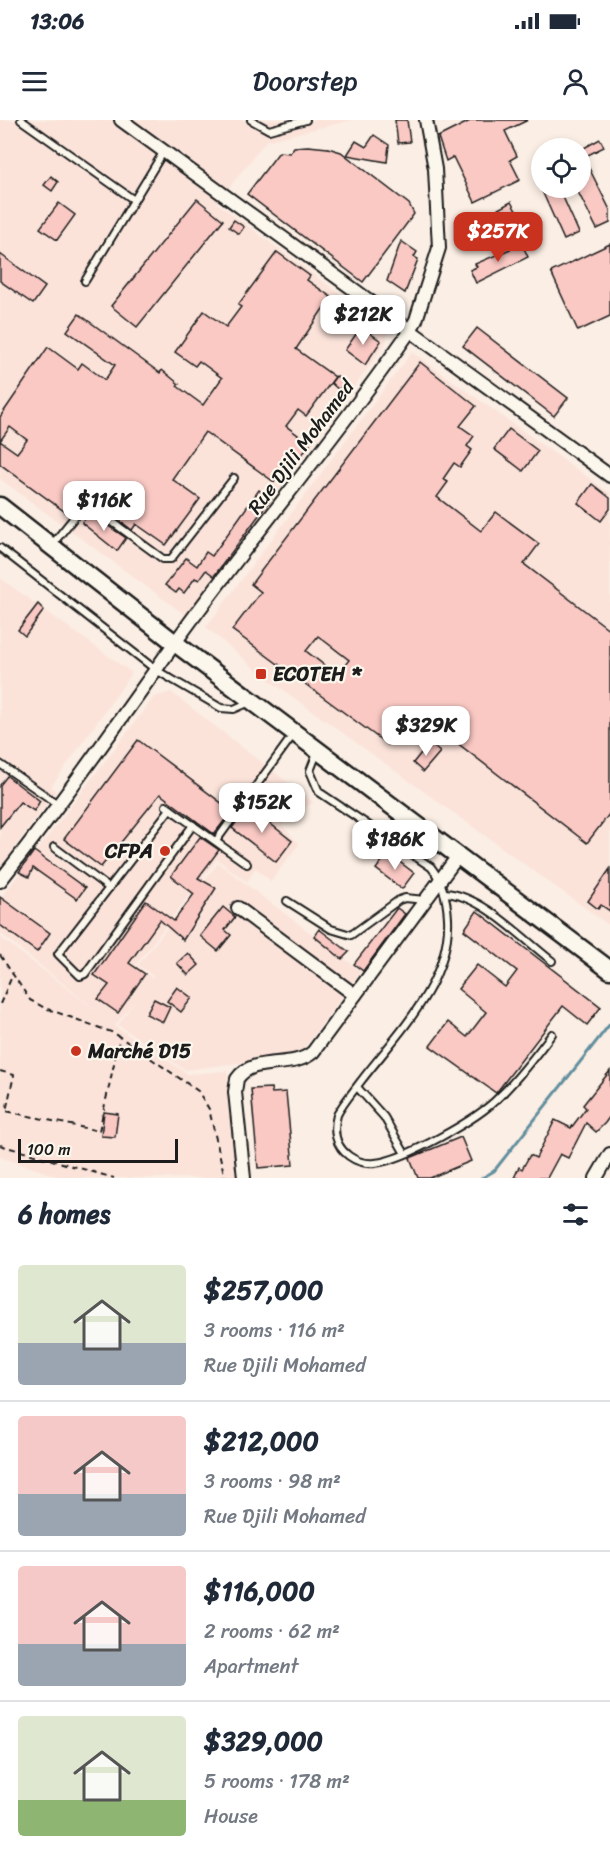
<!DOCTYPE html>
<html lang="en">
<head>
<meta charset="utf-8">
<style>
  :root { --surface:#fff; --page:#f6f6f7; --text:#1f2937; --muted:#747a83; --line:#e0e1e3; --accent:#c8321e }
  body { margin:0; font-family:Sriracha,sans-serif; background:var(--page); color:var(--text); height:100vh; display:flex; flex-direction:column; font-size:22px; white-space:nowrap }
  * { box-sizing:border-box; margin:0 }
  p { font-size:20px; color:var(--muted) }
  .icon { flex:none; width:33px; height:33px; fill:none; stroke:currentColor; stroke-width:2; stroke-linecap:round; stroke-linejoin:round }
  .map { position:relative; height:1058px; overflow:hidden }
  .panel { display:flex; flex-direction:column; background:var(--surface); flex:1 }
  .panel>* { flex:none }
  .buttons { position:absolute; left:531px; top:18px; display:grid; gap:12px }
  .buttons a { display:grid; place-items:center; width:60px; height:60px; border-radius:50%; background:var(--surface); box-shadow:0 3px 9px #0003; font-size:30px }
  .scale { position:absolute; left:18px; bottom:15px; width:160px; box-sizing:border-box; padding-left:6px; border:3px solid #1c1c1c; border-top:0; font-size:16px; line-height:21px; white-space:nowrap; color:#1c1c1c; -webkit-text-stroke:4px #fbf7ec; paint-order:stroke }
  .price { position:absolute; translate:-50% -51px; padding:0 14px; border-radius:12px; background:#fff; color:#222; font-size:20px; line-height:39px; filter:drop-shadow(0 2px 3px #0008) }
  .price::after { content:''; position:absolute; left:50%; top:36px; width:18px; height:14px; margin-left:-9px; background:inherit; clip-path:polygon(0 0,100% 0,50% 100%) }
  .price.current { background:var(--accent); color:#fff }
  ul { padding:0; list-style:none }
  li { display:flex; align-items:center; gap:18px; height:150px; padding:0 18px }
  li+li { border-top:2px solid var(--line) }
  li span { display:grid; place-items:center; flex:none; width:168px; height:120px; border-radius:6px; color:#555 }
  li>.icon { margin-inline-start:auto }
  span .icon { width:72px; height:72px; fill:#fffc; stroke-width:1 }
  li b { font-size:26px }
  h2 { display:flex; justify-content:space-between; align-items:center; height:72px; padding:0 18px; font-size:26px }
  .status { display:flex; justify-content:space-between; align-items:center; height:42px; padding:0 30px; background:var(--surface); direction:ltr }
  .status svg { height:16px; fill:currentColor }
  header { display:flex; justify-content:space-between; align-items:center; height:78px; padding:0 18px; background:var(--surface); font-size:27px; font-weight:600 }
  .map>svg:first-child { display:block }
  .built { fill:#fbe3da }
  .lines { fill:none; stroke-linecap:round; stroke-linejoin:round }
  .stream { stroke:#648f9f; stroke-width:3 }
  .building { fill:#fac9c4; stroke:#1c1c1c; stroke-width:1.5; fill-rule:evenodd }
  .service-casing { stroke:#1c1c1c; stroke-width:10 }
  .minor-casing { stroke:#1c1c1c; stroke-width:16 }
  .secondary-casing { stroke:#1c1c1c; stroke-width:21 }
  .path { stroke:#1c1c1c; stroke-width:2; stroke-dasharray:6 4.5; stroke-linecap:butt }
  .service { stroke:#fbf7ec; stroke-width:6 }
  .minor { stroke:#fbf7ec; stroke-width:12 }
  .secondary { stroke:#fbf7ec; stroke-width:16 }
  .poi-dot { fill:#c8321e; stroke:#fbf7ec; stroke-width:2 }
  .labels { text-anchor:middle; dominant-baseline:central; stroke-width:4.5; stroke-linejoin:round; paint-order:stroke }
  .street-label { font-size:20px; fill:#1c1c1c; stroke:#fbf7ec }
  .poi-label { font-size:20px; font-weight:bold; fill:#1c1c1c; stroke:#fbf7ec; text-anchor:start }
</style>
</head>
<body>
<div class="status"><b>13:06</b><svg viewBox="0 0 49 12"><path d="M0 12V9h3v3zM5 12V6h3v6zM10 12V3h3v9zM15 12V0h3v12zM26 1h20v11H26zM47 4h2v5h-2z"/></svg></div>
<header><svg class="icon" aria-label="menu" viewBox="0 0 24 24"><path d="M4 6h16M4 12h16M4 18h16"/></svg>Doorstep<svg class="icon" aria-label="person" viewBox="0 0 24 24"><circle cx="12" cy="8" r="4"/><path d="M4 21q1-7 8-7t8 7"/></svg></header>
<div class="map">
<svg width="610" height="1058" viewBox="0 0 610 1058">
  <rect width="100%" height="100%" fill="#fbeee4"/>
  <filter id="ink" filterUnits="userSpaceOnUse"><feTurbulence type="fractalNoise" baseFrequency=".0167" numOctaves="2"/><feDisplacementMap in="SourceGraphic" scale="12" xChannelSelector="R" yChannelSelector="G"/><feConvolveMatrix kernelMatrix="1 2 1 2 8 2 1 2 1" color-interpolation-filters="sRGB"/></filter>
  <g filter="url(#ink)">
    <g class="built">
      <polygon points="0,0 352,0 266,21 217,83 379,203 388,215 385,224 188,497 0,359"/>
      <polygon points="412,232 610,373 610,806 261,554 206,507"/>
      <polygon points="0,458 132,553 51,667 56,671 0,748"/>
      <polygon points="171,572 313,682 282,705 299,724 271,761 255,748 247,762 217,739 136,845 152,858 153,856 138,845 218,743 361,851 299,935 185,950 118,905 136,879 115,906 188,954 227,951 240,1058 62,1058 0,1037 0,817 98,892 0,813 0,779 154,577"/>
    </g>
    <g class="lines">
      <polyline class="stream" points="482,1058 494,1051 610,904"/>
    </g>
    <g class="building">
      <polygon points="395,0 407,0 410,22 398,23"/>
      <polygon points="472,0 528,0 505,11 517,36 510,40 520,60 475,82 453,37 446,41 438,17"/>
      <polygon points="374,15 389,25 387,42 347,35 356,21 366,27"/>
      <polygon points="600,19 604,27 586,36 582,29"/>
      <polygon points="308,26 328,28 341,32 409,84 414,94 363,162 247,74 279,32 290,33 294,27"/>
      <polygon points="587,44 610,90 610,103 597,109 576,68 580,68 580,47"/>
      <polygon points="51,56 58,62 52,71 44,65"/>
      <polygon points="549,68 559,68 579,113 564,120 542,71"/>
      <polygon points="197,79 223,100 137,207 111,186"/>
      <polygon points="511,82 519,96 474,120 467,106"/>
      <polygon points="59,83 75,95 57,120 40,108"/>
      <polygon points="234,100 244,107 239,114 229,107"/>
      <polygon points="401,121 417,132 414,137 418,139 405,173 387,161"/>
      <polygon points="522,124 528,137 476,163 470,150 477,147 475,144"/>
      <polygon points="610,124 610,196 578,211 551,152"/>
      <path d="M277 132 310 156 307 160 331 177 296 229 335 257 306 296 298 290 286 306 310 324 293 347 288 343 274 362 205 312 172 359 200 379 166 425 136 404 132 410 111 394 116 387 93 370 68 394 0 344V297L48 227 78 249 82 243 105 260 115 245 67 211 79 194 160 253 162 250 179 264 177 266 203 285 222 258 199 241 195 246 175 232 204 191 226 207 241 187 238 185ZM10 307 27 320 17 333 0 321Z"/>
      <polygon points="0,134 45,167 33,184 0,161"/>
      <polygon points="361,207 381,221 365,245 345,230"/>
      <polygon points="477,208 568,278 554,296 463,226"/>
      <path d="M420 242 476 286 460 306 474 316 467 326 472 330 460 347 454 343 443 359 448 362 437 377 481 411 496 392 539 424 524 444 610 510V693L587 723 413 589 388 625 232 510 261 472 251 464ZM318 516 349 540 337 555 306 531Z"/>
      <polygon points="336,256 344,262 339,270 331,263"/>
      <polygon points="509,309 538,331 523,351 494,329"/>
      <polygon points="592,364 610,378 610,389 601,401 578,383"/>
      <polygon points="259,370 271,379 214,456 206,450 199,460 195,458 184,473 179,469 176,473 165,465 186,438 197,446 206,432 212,436"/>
      <polygon points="89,393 126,418 117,431 82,403"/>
      <polygon points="38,484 44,490 25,516 18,510"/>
      <polygon points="138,620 232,691 214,714 160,674 101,747 64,719"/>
      <polygon points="429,623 440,632 423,652 413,643"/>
      <polygon points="7,656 40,681 34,691 20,682 0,707 0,665"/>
      <polygon points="248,686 292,721 276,742 232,708"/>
      <polygon points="200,717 219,730 198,758 216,768 183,820 160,800 129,843 145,854 118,893 98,879 109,865 94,855 146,781 174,801 194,774 171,756"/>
      <polygon points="34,731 85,768 77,779 33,748 29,757 19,752"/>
      <polygon points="388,733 414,753 402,769 376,749"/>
      <polygon points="610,749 610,791 601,785 598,789 588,781"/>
      <polygon points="0,777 50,813 37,832 0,805"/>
      <polygon points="223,787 235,797 225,810 231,815 218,831 200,816"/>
      <polygon points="397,788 405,794 363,851 354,844"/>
      <polygon points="477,791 601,887 587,905 563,886 496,973 430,926 448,902 467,917 486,892 458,869 477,845 505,867 517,851 464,810"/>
      <polygon points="319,809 349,832 342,839 314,816"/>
      <polygon points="188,833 199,845 188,855 177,843"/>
      <polygon points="177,867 192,878 181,892 167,881"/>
      <polygon points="154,879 170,887 163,902 146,894"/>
      <polygon points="610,951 610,996 605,1003 596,1012 586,1003 568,1038 560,1034 547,1058 514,1058 519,1047 522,1049 530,1035 536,1038 555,1000 571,1008 586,988 583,985"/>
      <polygon points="271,968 272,973 286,972 293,1045 258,1048 251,969"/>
      <polygon points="104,992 118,994 115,1017 101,1016"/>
      <polygon points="461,1017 471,1041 430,1058 418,1058 410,1038"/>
    </g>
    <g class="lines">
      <defs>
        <g id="service">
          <polyline points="21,0 134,80"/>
          <polyline points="251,0 269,10 306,0"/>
          <polyline points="85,161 164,31"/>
          <polyline points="51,426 84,385 88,384 163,439 171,439 234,358"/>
          <polyline points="0,428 156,550 221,588 234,589 250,582"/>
          <path d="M317 633 310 651 319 672 431 747C443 762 447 779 448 798 451 862 397 914 361 961 353 972 343 983 337 995 333 1010 335 1026 349 1036 356 1041 366 1044 375 1043 405 1040 478 999 499 977 519 958 535 936 552 914"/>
          <polyline points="0,644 59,685"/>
          <polyline points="166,686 247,744"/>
          <polyline points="170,689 58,834 80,856 85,854 193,705"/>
          <polyline points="216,721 293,615"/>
          <polyline points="54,727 109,768"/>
          <path d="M445 773C482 775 523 819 552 841"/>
          <polyline points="287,781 331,809 351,815 399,780 405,778 425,780"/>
          <polyline points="357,967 384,997 404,1032"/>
        </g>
        <g id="minor">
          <polyline points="121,0 610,356"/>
          <path d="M0 761C61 684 117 604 174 524 250 418 335 319 409 212L416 200 439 128 435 49 426 0"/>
          <polyline points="238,788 355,875"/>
          <path d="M244 1058 235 972 237 959C254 934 291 951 313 932L458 736"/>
          <polyline points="596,1058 610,1034"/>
        </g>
        <polyline id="secondary" points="0,386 175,523 610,850"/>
      </defs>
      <use href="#service" class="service-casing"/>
      <use href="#minor" class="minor-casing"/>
      <use href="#secondary" class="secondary-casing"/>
      <g class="path">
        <polyline points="0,835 30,880 45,888 114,913 198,971 209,989 225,1058"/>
        <polyline points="0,884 13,854"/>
        <polyline points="0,951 14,955 6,991 99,1011 120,917"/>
        <polyline points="0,1025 114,1058"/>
      </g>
      <use href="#service" class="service"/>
      <use href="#minor" class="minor"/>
      <use href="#secondary" class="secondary"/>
    </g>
  </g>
  <g class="poi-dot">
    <rect x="255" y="548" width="12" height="12" rx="3"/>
    <circle cx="165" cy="731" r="6"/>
    <circle cx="76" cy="931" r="6"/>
  </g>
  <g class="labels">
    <g class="street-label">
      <text transform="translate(301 327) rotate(-53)">Rue Djili Mohamed</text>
    </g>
    <g class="poi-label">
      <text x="273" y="554">ECOTEH *</text>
      <text x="153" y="731" text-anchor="end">CFPA</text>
      <text x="88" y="931">Marché D15</text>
    </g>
  </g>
</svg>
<div class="buttons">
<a><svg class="icon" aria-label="locate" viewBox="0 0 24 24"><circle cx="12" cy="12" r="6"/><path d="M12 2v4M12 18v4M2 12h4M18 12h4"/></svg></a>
</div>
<div class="scale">100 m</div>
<b class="price current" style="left:498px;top:143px">$257K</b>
<b class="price" style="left:363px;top:226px">$212K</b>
<b class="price" style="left:104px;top:412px">$116K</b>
<b class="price" style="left:426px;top:637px">$329K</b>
<b class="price" style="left:262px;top:714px">$152K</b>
<b class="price" style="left:395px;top:751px">$186K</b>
</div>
<section class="panel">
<h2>6 homes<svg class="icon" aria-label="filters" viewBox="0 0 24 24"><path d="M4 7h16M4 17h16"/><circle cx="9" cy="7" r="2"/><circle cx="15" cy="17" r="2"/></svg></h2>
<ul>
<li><span style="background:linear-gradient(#dfe7d0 65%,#9aa5b1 0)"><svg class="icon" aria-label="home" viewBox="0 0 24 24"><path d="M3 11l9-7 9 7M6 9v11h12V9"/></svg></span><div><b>$257,000</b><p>3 rooms · 116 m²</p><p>Rue Djili Mohamed</p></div></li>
<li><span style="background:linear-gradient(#f6c9c9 65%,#9aa5b1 0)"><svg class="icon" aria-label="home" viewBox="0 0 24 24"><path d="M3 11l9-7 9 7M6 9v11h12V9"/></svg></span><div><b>$212,000</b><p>3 rooms · 98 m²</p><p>Rue Djili Mohamed</p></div></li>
<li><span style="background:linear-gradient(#f6c9c9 65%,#9aa5b1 0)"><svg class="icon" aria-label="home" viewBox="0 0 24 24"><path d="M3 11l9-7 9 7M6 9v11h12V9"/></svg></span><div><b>$116,000</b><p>2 rooms · 62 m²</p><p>Apartment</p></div></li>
<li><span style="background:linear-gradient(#dfe7d0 70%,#8fb573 0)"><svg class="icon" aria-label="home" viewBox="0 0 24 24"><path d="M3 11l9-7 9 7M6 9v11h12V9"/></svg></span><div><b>$329,000</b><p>5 rooms · 178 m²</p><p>House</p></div></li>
</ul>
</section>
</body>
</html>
